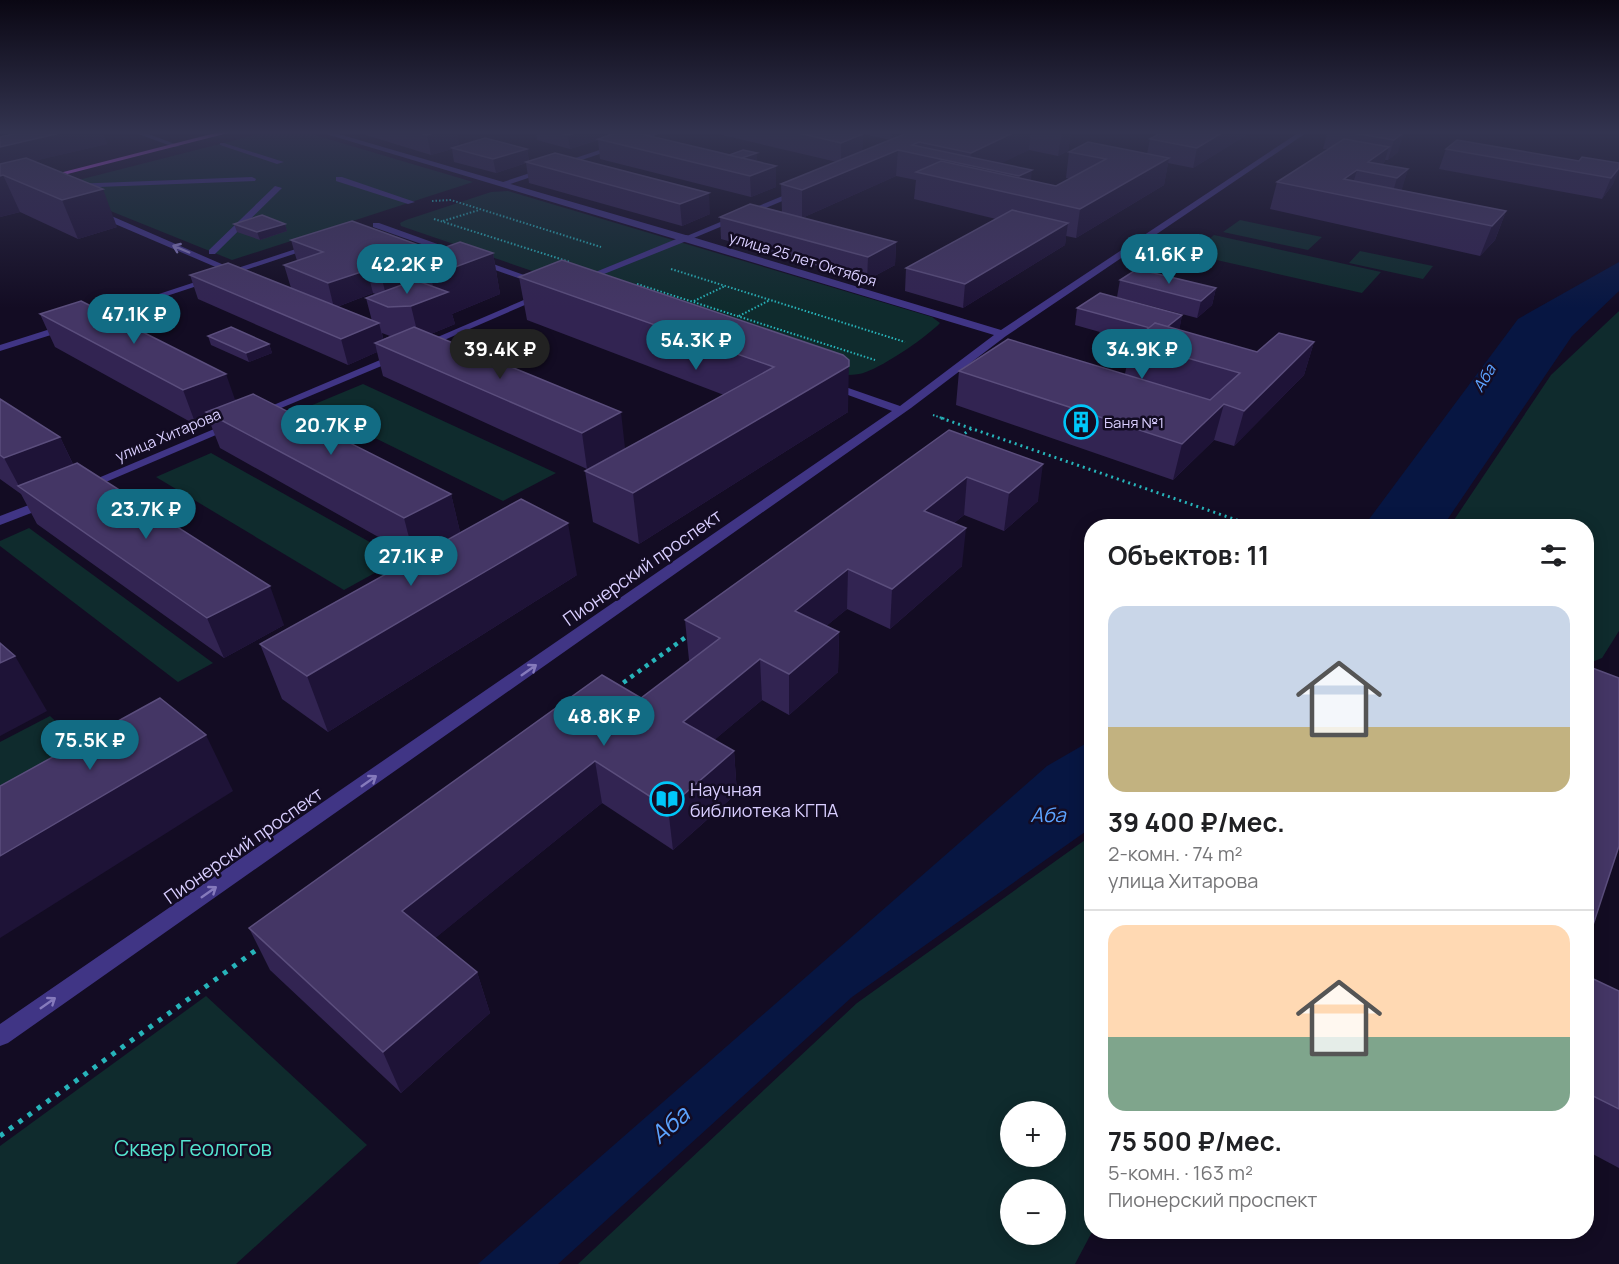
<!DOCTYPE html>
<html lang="ru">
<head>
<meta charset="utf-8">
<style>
  :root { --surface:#fff; --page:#f6f6f6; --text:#202124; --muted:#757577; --line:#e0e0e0; --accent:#126c84 }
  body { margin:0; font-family:Manrope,sans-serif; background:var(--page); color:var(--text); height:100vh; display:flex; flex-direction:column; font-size:22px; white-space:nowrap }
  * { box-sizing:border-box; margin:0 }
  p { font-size:20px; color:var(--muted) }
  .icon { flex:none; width:33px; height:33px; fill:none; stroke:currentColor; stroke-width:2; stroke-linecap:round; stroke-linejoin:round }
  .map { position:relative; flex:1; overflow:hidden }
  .drawer { position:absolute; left:1084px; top:519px; width:510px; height:720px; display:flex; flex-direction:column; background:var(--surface); border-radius:24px; box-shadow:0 3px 15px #0003 }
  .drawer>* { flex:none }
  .controls { position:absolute; left:1000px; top:1101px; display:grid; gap:12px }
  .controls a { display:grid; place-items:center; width:66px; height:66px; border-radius:50%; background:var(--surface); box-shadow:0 3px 15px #0003; font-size:30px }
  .price { position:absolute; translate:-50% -51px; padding:0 14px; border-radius:21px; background:var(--accent); color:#fff; font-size:20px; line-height:39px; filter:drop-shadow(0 2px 3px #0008) }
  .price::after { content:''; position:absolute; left:50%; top:36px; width:18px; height:14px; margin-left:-9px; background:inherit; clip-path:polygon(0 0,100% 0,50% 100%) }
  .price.active { background:#222; color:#fff }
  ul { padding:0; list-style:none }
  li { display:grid; align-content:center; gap:12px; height:318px; padding:0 24px }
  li+li { border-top:2px solid var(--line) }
  li span { display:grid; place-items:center; height:186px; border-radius:18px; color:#555 }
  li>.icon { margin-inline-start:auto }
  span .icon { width:108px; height:108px; fill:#fffc; stroke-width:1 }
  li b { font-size:26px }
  h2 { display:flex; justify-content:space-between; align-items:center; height:72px; padding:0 24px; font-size:26px }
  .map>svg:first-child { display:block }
  .green { fill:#0f2b2d; fill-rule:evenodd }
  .water { fill:#071642 }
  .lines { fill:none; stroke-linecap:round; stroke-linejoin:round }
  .path-far3 { stroke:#27b4ba; stroke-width:2; stroke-dasharray:1.5 2; stroke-linecap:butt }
  .path-far2 { stroke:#27b4ba; stroke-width:3; stroke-dasharray:2 4; stroke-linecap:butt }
  .path-far1 { stroke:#27b4ba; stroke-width:4.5; stroke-dasharray:4 5; stroke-linecap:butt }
  .path { stroke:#27b4ba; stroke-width:5; stroke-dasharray:4.5 7; stroke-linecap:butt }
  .service { fill:#403585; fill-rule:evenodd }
  .pedestrian { fill:#403585; fill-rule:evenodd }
  .minor { fill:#403585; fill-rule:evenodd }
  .tertiary { fill:#403585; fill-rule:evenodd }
  .primary { fill:#d155ff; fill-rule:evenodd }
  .wall { fill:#322452; fill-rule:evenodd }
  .shaded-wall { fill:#1e1337 }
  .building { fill:#443665; stroke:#5b4e7d; stroke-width:1.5 }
  .oneway { stroke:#857abc }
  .labels { text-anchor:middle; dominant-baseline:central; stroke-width:5; stroke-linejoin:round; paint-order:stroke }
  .far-street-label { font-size:15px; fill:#d9ceff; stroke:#130c23 }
  .far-poi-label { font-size:15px; fill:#d9ceff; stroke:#130c23; text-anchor:start }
  .far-water-label { font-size:16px; font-style:italic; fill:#5ca3ff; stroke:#130c23 }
  .street-label { font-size:18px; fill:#d9ceff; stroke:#130c23 }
  .poi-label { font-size:18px; fill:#d9ceff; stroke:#130c23; text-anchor:start }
  .water-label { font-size:20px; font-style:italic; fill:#5ca3ff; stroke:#130c23 }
  .near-park-label { font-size:21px; fill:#54e6d0; stroke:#130c23 }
  .near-water-label { font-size:24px; font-style:italic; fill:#5ca3ff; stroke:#130c23 }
</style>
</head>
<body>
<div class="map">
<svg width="1619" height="1264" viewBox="0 0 1619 1264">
  <rect width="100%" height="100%" fill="#130c23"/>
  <g class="green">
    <polygon points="271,131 301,131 473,182 232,260 51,187"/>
    <path d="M508 191 932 317 940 323C928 336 884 366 866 372 856 376 844 375 833 374L401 226 400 223 406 220 491 192Z"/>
    <polygon points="1240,220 1322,237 1308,250 1223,232"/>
    <polygon points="1214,235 1381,272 1362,293 1190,254"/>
    <polygon points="1360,251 1433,266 1423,279 1349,263"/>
    <polygon points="1619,311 1619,631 1602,658 1587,664 1587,526 1450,526 1551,375"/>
    <polygon points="363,384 556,473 503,501 310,406"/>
    <polygon points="211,453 400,559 344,590 156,477"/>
    <polygon points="29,528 213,663 178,682 0,546 0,541"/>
    <polygon points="50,716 79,743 0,786 0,742"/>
    <path d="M1092 835V1232L1075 1264H578L857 1003ZM1011 1112H1056V1156H1011ZM1011 1190H1056V1234H1011Z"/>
    <polygon points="206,996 367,1145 236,1264 0,1264 0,1146"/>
  </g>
  <g class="water">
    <polygon points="1619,262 1619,291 1572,336 1443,526 1364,526 1518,319"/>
    <polygon points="1092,740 1092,827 852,997 558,1264 478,1264 1047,766"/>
  </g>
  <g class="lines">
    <g class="path-far3">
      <polyline points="432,201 451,200 601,247"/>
      <polyline points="434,219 570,262"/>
      <polyline points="443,221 479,210"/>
      <polyline points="671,269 905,342"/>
      <polyline points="637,284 875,360"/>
      <polyline points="694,301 725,286"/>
      <polyline points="739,316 770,300"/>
      <polyline points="933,415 945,419"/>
    </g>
    <g class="path-far2">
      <polyline points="941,418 1254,526"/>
      <polyline points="960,437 972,428"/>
    </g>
    <polyline class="path-far1" points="616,688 690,634"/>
    <polyline class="path" points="0,1136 263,945"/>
    <polygon class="service" points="94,211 100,211 240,272 232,274 94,215"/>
    <g class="pedestrian">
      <polygon points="220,143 224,143 284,162 277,164 220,145"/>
      <polygon points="252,177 256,179 255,181 72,188 68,186 72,184"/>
      <polygon points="336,177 342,177 415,202 408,204 336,181"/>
      <polygon points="275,186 282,188 215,254 209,254 209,250"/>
      <polygon points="686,235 689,236 689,240 584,282 576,280"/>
    </g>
    <g class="minor">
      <polygon points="130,131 141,131 180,146 174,147"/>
      <polygon points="657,131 668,131 504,186 497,184"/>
      <polygon points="797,190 804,192 689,240 682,238"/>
      <polygon points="311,244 318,246 91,321 83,319"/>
      <polygon points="540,293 548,295 428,347 419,345"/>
      <polygon points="66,324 70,325 70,329 0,351 0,345"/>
      <polygon points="399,352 404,355 403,357 262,416 258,417 252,414"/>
      <polygon points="233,421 239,424 237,426 87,490 83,491 77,487"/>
      <polygon points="47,498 53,502 52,505 0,525 0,516"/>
    </g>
    <g class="tertiary">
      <polygon points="316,131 328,131 689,236 1001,330 1301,131 1309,131 1006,336 911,408 8,1043 0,1046 0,1024 892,411 826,387 826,383 834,383 900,406 994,335"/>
      <polygon points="373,223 379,223 546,283 538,285 373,227"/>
    </g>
    <polygon class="primary" points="223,131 236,131 44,180 40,178"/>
  </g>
  <g class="wall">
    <polygon points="18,131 102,131 107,144 33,161 117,227 78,239 20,212 0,217 0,137 21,133"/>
    <polygon points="353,131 457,131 459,146 527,149 529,161 555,153 710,214 682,226 529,183 526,163 496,173 454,162 452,149 431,155"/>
    <polygon points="536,131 629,131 729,155 757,160 753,161 776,187 751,197 600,159 598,140 570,149 537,140"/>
    <path d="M705 131H1071L1068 151 1058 156 1029 150 1000 163 1031 181 1056 186 1070 179 1066 178 1069 152 1147 154 1150 139 1164 131H1253L1193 168 1168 163 1164 185 1076 238 1066 236 1065 245 963 308 905 291 906 268 996 219 914 199 916 180 896 176 802 218 782 212 781 184 837 162ZM863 134 891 140 862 152Z"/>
    <polygon points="1328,131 1401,131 1398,152 1388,160 1385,160 1383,165 1408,169 1401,190 1506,211 1495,240 1480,256 1270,209 1277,182 1328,149 1323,149"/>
    <polygon points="1446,149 1579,161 1619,163 1613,184 1602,199 1439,169"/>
    <polygon points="720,217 896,242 895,265 867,280 721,239"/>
    <polygon points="234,224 285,224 287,231 260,240 237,232"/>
    <path d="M291 240 435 251 493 253 500 294 452 314 455 324 431 334 625 448 587 469 383 376 377 352 348 365 198 299 190 275 291 288 284 265 297 261ZM373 293 375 294 366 298 372 321 337 307ZM382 333 390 336 383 339Z"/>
    <polygon points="519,277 843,355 848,412 639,544 593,522 585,471 724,395 527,320"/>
    <polygon points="1120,280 1216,288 1212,305 1197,318 1117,297"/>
    <polygon points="1077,308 1182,315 1179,330 1257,352 1314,342 1304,375 1234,446 1214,440 1173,480 956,405 959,371 1125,374 1131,342 1132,341 1075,325"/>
    <polygon points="40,314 451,494 460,532 414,557 220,448 209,420 196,425 55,347"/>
    <polygon points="208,336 269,344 272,353 249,362 211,345"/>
    <polygon points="0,399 60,437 73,464 284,625 224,658 37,524 21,494 0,479"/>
    <polygon points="949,430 1038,501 1004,531 964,515 954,523 962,566 890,629 847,609 826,626 839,632 838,672 789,715 762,700 714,740 734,751 737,793 673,850 602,803 435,938 477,972 490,1013 401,1093 270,970 249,928 641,698 690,661 689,660 685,620"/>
    <polygon points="577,575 328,732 282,699 260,644"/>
    <polygon points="1587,666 1592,928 1587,935"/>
    <polygon points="1587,976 1619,991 1619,1168 1587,1151"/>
  </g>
  <g class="shaded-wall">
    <polygon points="69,131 102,131 107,144 0,169 0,147"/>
    <polygon points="441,131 457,131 459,147 431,155 427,135"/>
    <polygon points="581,131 623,131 570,149 568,135"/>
    <polygon points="893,131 912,131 892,140"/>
    <polygon points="1017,131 1031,131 1029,150 988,170 969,166 971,153"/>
    <polygon points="1062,131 1071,131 1068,151 1058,156"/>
    <polygon points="1225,131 1253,131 1193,168 1197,148"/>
    <polygon points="1404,132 1398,152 1388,160 1394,140"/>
    <polygon points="863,134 862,154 841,162 841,143"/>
    <polygon points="1389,147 1381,173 1368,162"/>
    <polygon points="527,149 529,163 526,162 526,163 496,173 493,159"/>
    <polygon points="898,150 896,176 802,218 802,190"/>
    <polygon points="757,153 757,160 737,167 737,160"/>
    <polygon points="1169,158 1164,185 1076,238 1080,209"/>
    <polygon points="776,166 776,187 751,197 750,176"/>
    <polygon points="1619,168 1619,171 1613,184 1602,199 1611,178"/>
    <polygon points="1408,169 1400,196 1389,205 1397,178"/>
    <polygon points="1032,170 1029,197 1017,195 1019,176"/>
    <polygon points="1357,170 1349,197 1344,179"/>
    <polygon points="3,175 20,212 0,217 0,176"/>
    <polygon points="103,189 117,227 78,239 62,200"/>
    <polygon points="709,193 710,214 682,226 680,204"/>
    <polygon points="1506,211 1495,240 1480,256 1492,226"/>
    <polygon points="1068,223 1065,245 963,308 965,284"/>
    <polygon points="285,224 287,231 260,240 257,232"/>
    <polygon points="896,242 895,265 867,280 868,257"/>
    <polygon points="493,253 500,294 452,314 455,324 419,339 411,306 435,297 431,276"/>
    <polygon points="399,268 405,292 387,299 381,275"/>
    <polygon points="367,270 373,293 334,308 328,283"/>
    <polygon points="1216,288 1212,305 1197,318 1201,301"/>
    <polygon points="1182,315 1179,332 1162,331"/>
    <polygon points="379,323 385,347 375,343 377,352 348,365 341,339"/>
    <polygon points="1314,342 1304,375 1234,446 1244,411"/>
    <polygon points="269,344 272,353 249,362 246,353"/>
    <polygon points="849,360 848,412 639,544 633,493"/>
    <polygon points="226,374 238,408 206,412 209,420 196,425 183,390"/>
    <polygon points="1224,404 1214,440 1173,480 1182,444"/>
    <polygon points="621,412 625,448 587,469 582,433"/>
    <polygon points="60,437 77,473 20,488 4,458"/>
    <polygon points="1043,464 1038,501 1004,531 1009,493"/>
    <polygon points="967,477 964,515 921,549 924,511"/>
    <polygon points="451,494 460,532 414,557 404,518"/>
    <polygon points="568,523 577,575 328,732 307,676"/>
    <polygon points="966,528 962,566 890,629 892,589"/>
    <polygon points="848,569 847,609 796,651 795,611"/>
    <polygon points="270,586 284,625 224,658 207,618"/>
    <polygon points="839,632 838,672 789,715 789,674"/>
    <polygon points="15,656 47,711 0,736 0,663"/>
    <polygon points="760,659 762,700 687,763 683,722"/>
    <polygon points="206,735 233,791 0,938 0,856"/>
    <polygon points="734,751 737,793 673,850 668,808"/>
    <polygon points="595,761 602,803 417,953 402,911"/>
    <polygon points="477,972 490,1013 401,1093 383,1052"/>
  </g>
  <g class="building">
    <polygon points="27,131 69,131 0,147 0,137"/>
    <polygon points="414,131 441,131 427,135"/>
    <polygon points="552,131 581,131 568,135"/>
    <polygon points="621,131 629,131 776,166 750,176 598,139"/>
    <polygon points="790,131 850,131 863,134 841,143"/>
    <polygon points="912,131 1017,131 971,153 919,142 912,145 1032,170 1019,176 898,150 802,190 781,184"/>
    <polygon points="1164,131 1225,131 1197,148 1150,139"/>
    <polygon points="1341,131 1401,131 1404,132 1394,140"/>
    <polygon points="485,138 527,149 493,159 452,148"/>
    <polygon points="1344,139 1389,147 1368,162 1408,169 1397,178 1357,170 1344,179 1506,211 1492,226 1277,182"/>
    <polygon points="1457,140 1579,161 1582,157 1619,163 1619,168 1611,178 1446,149"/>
    <polygon points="1088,142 1169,158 1080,209 916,172 941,161 1056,186 1106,159 1069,152"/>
    <polygon points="743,150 757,153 742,158 729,155"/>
    <polygon points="555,153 709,193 680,204 526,162"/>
    <polygon points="26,158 103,189 62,200 3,175 0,176 0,164"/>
    <polygon points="750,204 896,242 868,257 720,217"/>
    <polygon points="1012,210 1068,223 965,284 906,268"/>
    <polygon points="262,215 285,224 257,232 234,224"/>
    <polygon points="352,221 435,251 398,264 399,268 381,275 367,270 328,283 284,265 323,252 291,240"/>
    <polygon points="460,242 493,253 431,276 398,264"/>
    <polygon points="562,260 843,355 849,360 849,366 633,493 585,471 774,367 519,277"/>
    <polygon points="228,263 379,323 341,339 190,275"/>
    <polygon points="1137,269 1216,288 1201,301 1120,280"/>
    <polygon points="415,280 448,292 411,306 388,307 366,298"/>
    <polygon points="1100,293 1182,315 1167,327 1155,323 1150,328 1077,308"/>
    <polygon points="81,301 226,374 183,390 40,314"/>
    <polygon points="1155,323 1257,352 1279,333 1314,342 1244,411 1224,404 1182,444 959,371 1008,339 1210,400 1240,373 1131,342"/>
    <polygon points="231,327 269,344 246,353 208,336"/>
    <polygon points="414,327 621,412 582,433 375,343"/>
    <polygon points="253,394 451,494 404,518 206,412"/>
    <polygon points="0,399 60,437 4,458 0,455"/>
    <polygon points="949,430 1043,464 1009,493 967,477 924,511 966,528 892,589 848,569 795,611 839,632 789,674 760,659 683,722 734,751 668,808 595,761 402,911 477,972 383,1052 249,928 602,675 641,698 720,638 685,620"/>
    <polygon points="77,463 270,586 207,618 18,486"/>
    <polygon points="521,499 568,523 307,676 260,644"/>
    <polygon points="0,643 15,656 0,663"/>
    <polygon points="1587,666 1619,678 1619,846 1592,928 1587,926"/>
    <polygon points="160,698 206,735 0,856 0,786"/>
    <polygon points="1587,976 1619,991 1619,1109 1587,1093"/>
  </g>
  <defs><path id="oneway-shaft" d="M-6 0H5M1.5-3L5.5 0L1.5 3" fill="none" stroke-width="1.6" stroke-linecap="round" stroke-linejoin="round" transform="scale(1.5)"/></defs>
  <g class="oneway">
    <use href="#oneway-shaft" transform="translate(181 249) rotate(-157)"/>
    <use href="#oneway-shaft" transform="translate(529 670) rotate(-35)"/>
    <use href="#oneway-shaft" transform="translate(369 781) rotate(-35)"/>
    <use href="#oneway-shaft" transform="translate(209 892) rotate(-35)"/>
    <use href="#oneway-shaft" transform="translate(48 1003) rotate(-35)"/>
  </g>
  <linearGradient id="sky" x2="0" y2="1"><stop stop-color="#0a0713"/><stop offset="0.43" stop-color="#333450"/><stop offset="1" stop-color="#333450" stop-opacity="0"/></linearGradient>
  <rect width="1619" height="308" fill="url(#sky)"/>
  <defs>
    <symbol id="building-ring" viewBox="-11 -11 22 22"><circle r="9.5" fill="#130c23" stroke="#00c7f9" stroke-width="1.5"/><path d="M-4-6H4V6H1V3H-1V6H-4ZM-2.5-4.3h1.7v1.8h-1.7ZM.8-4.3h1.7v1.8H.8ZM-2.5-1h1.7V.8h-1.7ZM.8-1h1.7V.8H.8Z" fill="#00c7f9"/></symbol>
    <symbol id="library-ring" viewBox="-11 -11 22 22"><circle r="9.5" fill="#130c23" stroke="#00c7f9" stroke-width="1.5"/><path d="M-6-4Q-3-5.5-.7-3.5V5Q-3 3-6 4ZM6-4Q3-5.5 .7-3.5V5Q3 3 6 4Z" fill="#00c7f9"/></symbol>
  </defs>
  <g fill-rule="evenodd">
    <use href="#building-ring" x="1062" y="403" width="38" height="38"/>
    <use href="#library-ring" x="648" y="780" width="38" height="38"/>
  </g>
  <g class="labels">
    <g class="far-street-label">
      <text transform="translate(803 259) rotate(17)">улица 25 лет Октября</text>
      <text transform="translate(168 435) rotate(-23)">улица Хитарова</text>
    </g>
    <g class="far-poi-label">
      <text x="1104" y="422">Баня №1</text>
    </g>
    <g class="far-water-label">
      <text transform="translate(1484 378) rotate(-59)">Аба</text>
    </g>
    <g class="street-label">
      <text transform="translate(642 567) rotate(-35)">Пионерский проспект</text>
      <text transform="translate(243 845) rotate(-35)">Пионерский проспект</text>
    </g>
    <g class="poi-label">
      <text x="690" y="789">Научная<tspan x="690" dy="21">библиотека КГПА</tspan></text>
    </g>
    <g class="water-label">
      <text x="1048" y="814">Аба</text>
    </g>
    <g class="near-park-label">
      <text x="193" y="1148">Сквер Геологов</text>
    </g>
    <g class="near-water-label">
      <text transform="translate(669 1124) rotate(-41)">Аба</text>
    </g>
  </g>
</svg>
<div class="controls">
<a>+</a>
<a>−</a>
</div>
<b class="price" style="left:1169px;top:285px">41.6K ₽</b>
<b class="price" style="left:407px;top:295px">42.2K ₽</b>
<b class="price" style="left:134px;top:345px">47.1K ₽</b>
<b class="price" style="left:696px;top:371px">54.3K ₽</b>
<b class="price active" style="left:500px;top:380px">39.4K ₽</b>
<b class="price" style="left:1142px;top:380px">34.9K ₽</b>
<b class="price" style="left:331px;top:456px">20.7K ₽</b>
<b class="price" style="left:146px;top:540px">23.7K ₽</b>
<b class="price" style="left:411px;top:587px">27.1K ₽</b>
<b class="price" style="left:604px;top:747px">48.8K ₽</b>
<b class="price" style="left:90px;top:771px">75.5K ₽</b>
<section class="drawer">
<h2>Объектов: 11<svg class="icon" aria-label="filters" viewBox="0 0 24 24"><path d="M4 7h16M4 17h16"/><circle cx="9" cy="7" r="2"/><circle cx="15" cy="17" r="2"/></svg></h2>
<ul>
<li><span style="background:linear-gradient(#c9d6e8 65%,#c2b280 0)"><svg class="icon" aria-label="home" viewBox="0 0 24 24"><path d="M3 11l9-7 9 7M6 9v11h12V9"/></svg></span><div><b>39 400 ₽/мес.</b><p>2-комн. · 74 m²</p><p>улица Хитарова</p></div></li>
<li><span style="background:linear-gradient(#ffd9b3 60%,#7fa58c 0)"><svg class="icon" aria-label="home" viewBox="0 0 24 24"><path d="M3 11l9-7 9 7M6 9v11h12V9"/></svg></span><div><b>75 500 ₽/мес.</b><p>5-комн. · 163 m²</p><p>Пионерский проспект</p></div></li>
</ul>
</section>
</div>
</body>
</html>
